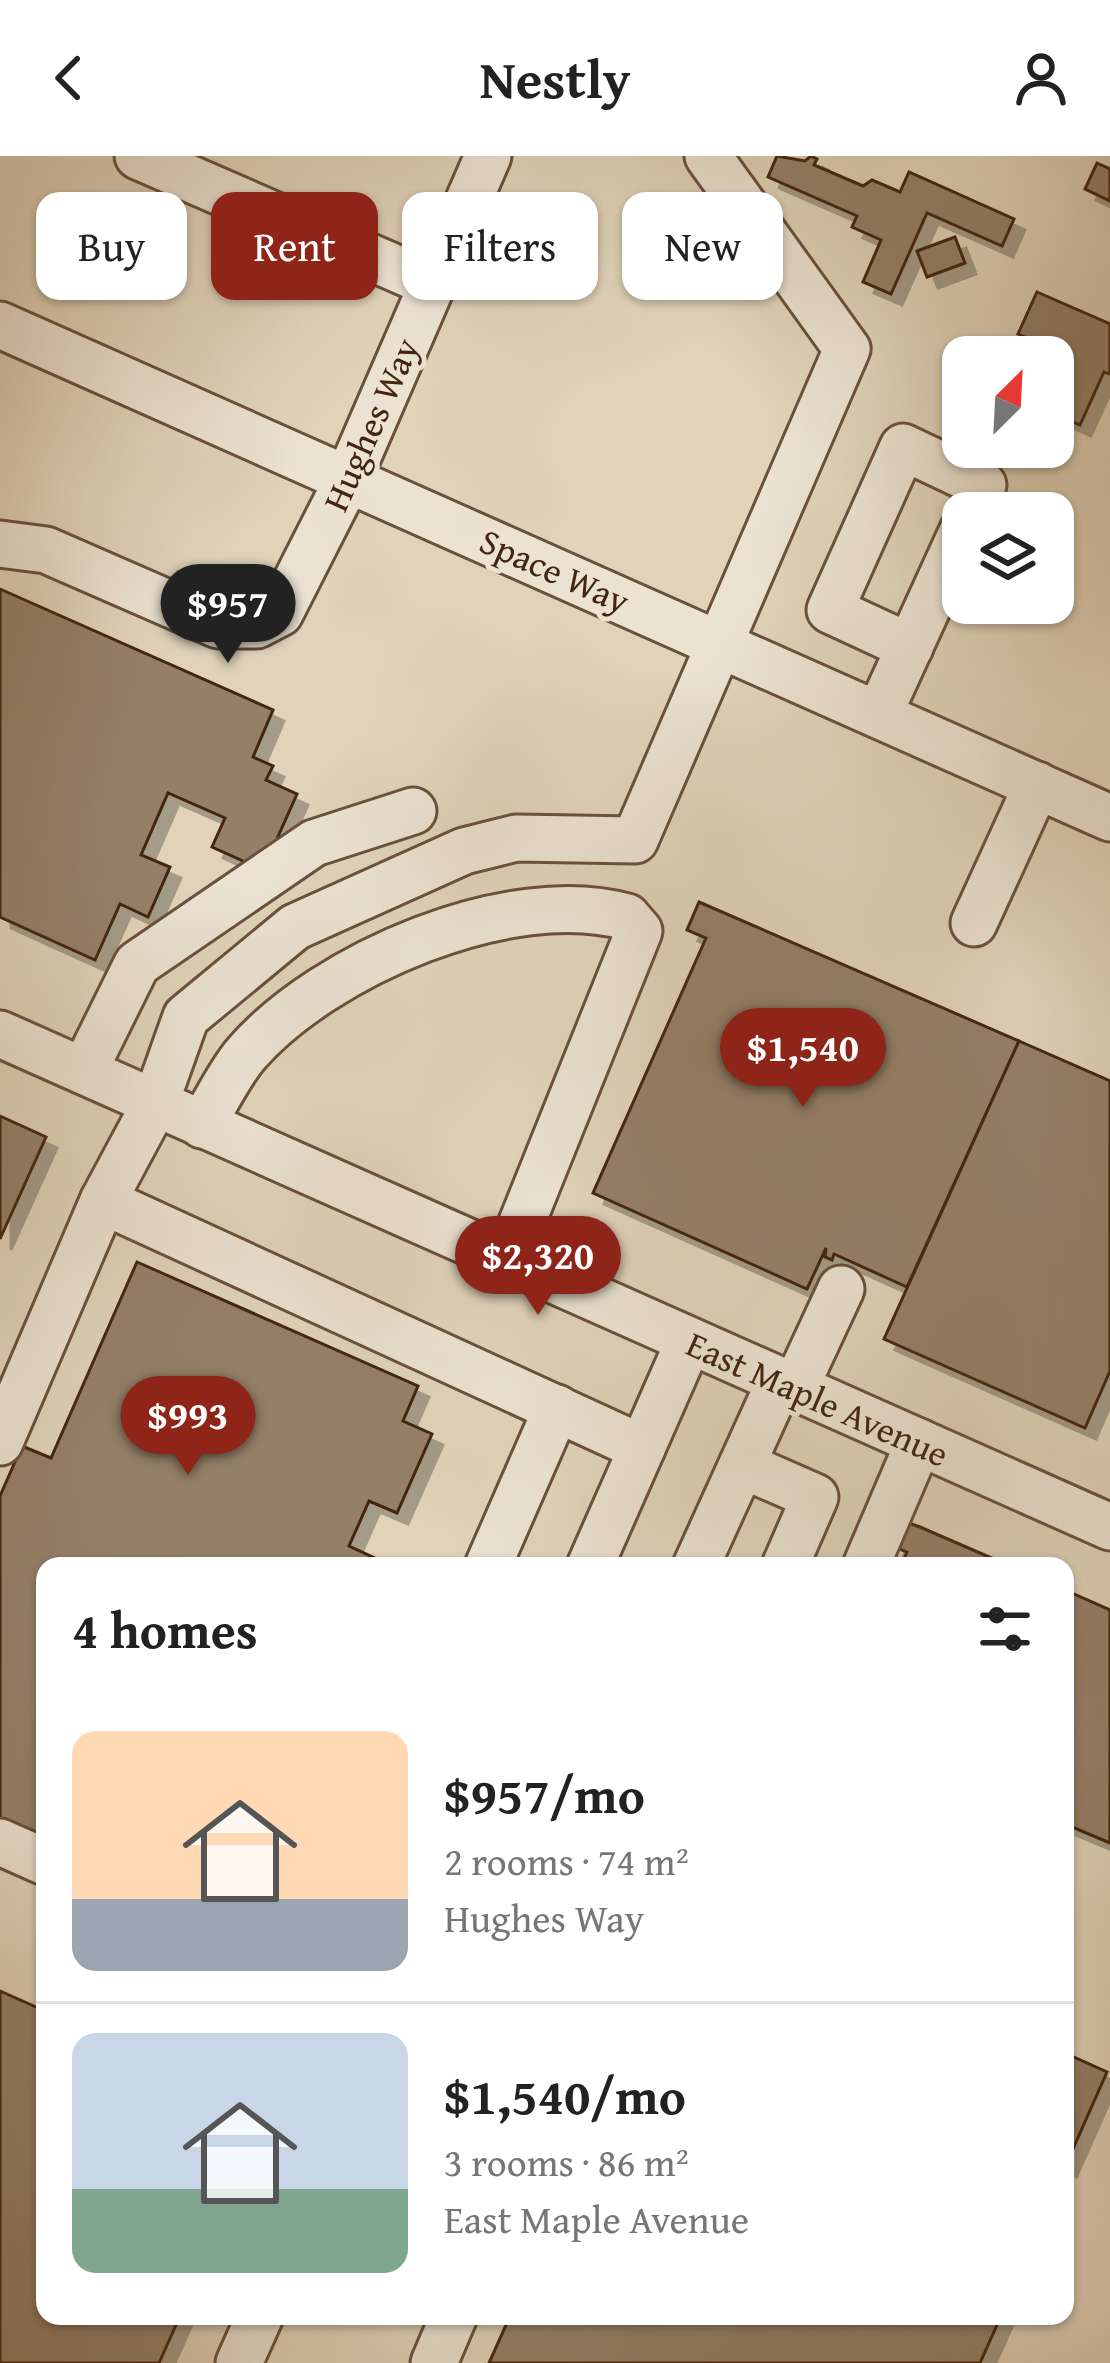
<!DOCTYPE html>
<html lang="en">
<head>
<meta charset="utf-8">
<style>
  :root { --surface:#fff; --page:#f6f6f6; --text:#222; --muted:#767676; --line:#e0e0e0; --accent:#8f2418 }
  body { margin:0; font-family:"Gentium Book Plus",serif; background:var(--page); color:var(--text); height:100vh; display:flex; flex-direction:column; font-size:45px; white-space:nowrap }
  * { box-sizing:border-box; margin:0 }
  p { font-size:39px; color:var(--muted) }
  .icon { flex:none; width:66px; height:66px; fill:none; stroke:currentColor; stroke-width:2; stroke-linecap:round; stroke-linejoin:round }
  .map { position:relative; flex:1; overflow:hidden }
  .sheet { position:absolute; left:36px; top:1401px; width:1038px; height:768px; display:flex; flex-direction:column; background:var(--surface); border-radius:24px; box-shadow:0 3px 9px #0004 }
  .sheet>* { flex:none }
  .top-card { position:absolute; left:36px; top:36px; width:1038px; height:108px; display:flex; gap:24px }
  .needle { width:78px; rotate:24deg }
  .buttons { position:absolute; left:942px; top:180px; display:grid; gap:24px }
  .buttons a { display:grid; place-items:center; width:132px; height:132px; border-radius:24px; background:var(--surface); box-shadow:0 3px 9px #0004; font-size:60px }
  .price { position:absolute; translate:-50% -102px; padding:0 27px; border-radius:42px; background:var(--accent); color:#fff; font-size:39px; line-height:78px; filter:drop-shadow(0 3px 6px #0008) }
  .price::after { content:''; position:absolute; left:50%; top:72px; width:36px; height:27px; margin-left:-18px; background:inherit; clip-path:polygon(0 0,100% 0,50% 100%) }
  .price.active { background:#222; color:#fff }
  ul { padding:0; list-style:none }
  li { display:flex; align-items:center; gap:36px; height:300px; padding:0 36px }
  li+li { border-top:3px solid var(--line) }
  li span { display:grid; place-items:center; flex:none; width:336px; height:240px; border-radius:24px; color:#555 }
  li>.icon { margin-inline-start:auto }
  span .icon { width:144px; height:144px; fill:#fffc; stroke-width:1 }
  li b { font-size:51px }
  h2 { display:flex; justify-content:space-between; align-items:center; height:144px; padding:0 36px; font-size:51px }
  .pill { padding:0 42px; border-radius:24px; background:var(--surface); box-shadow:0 3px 9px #0004; font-size:42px; line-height:108px }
  .pill.active { background:var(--accent); color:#fff }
  header { display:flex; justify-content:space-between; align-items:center; height:156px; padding:0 36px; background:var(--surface); font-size:54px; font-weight:800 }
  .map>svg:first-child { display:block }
  .building { fill:#948069; stroke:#422611; stroke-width:3; filter:url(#shadow) }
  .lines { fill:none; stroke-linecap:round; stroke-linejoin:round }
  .minor-casing { stroke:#6a513b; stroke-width:51 }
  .minor { stroke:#ebe2d2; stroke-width:45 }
  .labels { text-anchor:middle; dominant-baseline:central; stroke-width:10; stroke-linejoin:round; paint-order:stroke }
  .street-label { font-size:36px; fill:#422611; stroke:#ebe2d2 }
</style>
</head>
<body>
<header><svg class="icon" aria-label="back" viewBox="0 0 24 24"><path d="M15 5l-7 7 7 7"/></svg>Nestly<svg class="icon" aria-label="person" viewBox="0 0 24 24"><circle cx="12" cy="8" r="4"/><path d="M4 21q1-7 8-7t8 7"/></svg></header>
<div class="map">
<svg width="1110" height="2207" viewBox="0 0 1110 2207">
  <defs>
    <filter id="shadow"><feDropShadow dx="11" dy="11" stdDeviation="0" flood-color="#0004"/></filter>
  </defs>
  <rect width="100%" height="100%" fill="#e0d3ba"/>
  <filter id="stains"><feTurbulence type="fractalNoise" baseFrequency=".00167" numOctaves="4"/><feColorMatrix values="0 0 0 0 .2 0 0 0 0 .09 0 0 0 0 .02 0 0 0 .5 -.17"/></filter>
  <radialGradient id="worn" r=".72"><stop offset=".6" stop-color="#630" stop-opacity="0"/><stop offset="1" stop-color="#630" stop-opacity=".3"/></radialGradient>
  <g class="building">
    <polygon points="777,0 805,5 811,0 817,3 814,9 863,30 872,24 900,36 909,16 1014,63 1002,90 927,57 891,138 863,126 881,84 852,71 857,60 768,21"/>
    <polygon points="1097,7 1110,13 1110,45 1085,33"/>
    <polygon points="955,81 965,107 927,121 917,95"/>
    <polygon points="1037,136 1110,168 1110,218 1104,216 1080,269 1053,257 1053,201 1040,201 1045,190 1018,178"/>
    <polygon points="0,433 273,554 253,601 273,610 266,624 297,638 263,714 212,691 225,662 168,637 141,699 170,711 148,761 120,748 95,804 0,761"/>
    <polygon points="699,746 1019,885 907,1131 834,1098 832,1104 825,1101 826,1092 807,1133 593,1037 706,782 687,774"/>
    <polygon points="1019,885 1110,925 1110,1215 1085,1272 884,1183"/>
    <polygon points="0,960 46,981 0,1083"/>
    <polygon points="137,1106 418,1230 403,1265 432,1278 397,1357 369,1345 349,1390 377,1403 374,1410 45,1410 45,1695 0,1675 0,1340 22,1290 51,1302"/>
    <polygon points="903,1365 920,1371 1010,1410 901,1410 907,1396 892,1390"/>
    <polygon points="1065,1434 1110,1454 1110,1687 1065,1668"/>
    <polygon points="0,1835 45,1855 45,2160 180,2160 159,2207 0,2207"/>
    <polygon points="1065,1897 1107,1916 1065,2011"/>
    <polygon points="510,2160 1001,2160 980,2207 489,2207"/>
  </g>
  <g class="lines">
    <defs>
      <g id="minor">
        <polyline points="138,0 432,128"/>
        <polyline points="0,169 1110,662"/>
        <polyline points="0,388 46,394 218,469 257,469 280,457 348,323 488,0"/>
        <polyline points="910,491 830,454 903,291 983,329 971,357"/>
        <polyline points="879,558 963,374"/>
        <polyline points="974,767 1037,629"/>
        <polyline points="0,878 1110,1371"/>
        <polyline points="84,915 137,808 314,687 413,655"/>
        <path d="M202 969C216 946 229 918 246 898 323 809 510 728 627 761L639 775 507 1104"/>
        <polyline points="795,1232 841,1133"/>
        <polyline points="0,1286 103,1045"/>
        <polyline points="642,1292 689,1185"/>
        <polyline points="742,1309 815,1341 785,1410"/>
        <polyline points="488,1410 557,1252"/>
        <polyline points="590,1410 642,1292 103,1045 155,948 186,861 295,771 464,695 516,682 635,684 847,193 708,0"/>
        <polyline points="696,1410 780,1225"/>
        <polyline points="866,1410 919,1286"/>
        <polyline points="0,1686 45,1706"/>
        <polyline points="239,2207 260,2160"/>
        <polyline points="434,2207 454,2160"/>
      </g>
    </defs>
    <use href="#minor" class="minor-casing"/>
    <use href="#minor" class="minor"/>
  </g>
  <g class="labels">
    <g class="street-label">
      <text transform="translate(370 268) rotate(-66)">Hughes Way</text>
      <text transform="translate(555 414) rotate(24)">Space Way</text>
      <text transform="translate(818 1242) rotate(24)">East Maple Avenue</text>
    </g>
  </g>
  <rect width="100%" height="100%" filter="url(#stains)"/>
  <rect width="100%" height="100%" fill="url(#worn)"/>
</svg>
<div class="buttons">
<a><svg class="needle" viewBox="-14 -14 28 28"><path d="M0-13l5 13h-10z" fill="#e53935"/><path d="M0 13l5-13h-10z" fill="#767676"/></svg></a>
<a><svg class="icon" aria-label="layers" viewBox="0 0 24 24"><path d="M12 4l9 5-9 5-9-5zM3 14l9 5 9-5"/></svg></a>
</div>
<b class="price active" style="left:228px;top:510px">$957</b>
<b class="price" style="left:803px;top:954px">$1,540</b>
<b class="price" style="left:538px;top:1162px">$2,320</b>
<b class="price" style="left:188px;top:1322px">$993</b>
<div class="top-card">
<a class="pill">Buy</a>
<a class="pill active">Rent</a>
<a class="pill">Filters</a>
<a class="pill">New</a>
</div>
<section class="sheet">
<h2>4 homes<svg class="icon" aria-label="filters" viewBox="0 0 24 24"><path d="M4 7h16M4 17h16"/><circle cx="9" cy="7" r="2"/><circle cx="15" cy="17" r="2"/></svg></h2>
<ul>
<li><span style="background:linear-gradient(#ffd9b3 70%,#9aa5b1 0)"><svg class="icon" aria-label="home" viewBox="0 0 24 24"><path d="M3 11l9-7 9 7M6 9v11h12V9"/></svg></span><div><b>$957/mo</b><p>2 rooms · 74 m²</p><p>Hughes Way</p></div></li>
<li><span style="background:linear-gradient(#c9d6e8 65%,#7fa58c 0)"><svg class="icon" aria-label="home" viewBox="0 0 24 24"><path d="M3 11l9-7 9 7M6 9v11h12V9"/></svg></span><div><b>$1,540/mo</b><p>3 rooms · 86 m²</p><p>East Maple Avenue</p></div></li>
</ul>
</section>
</div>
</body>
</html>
